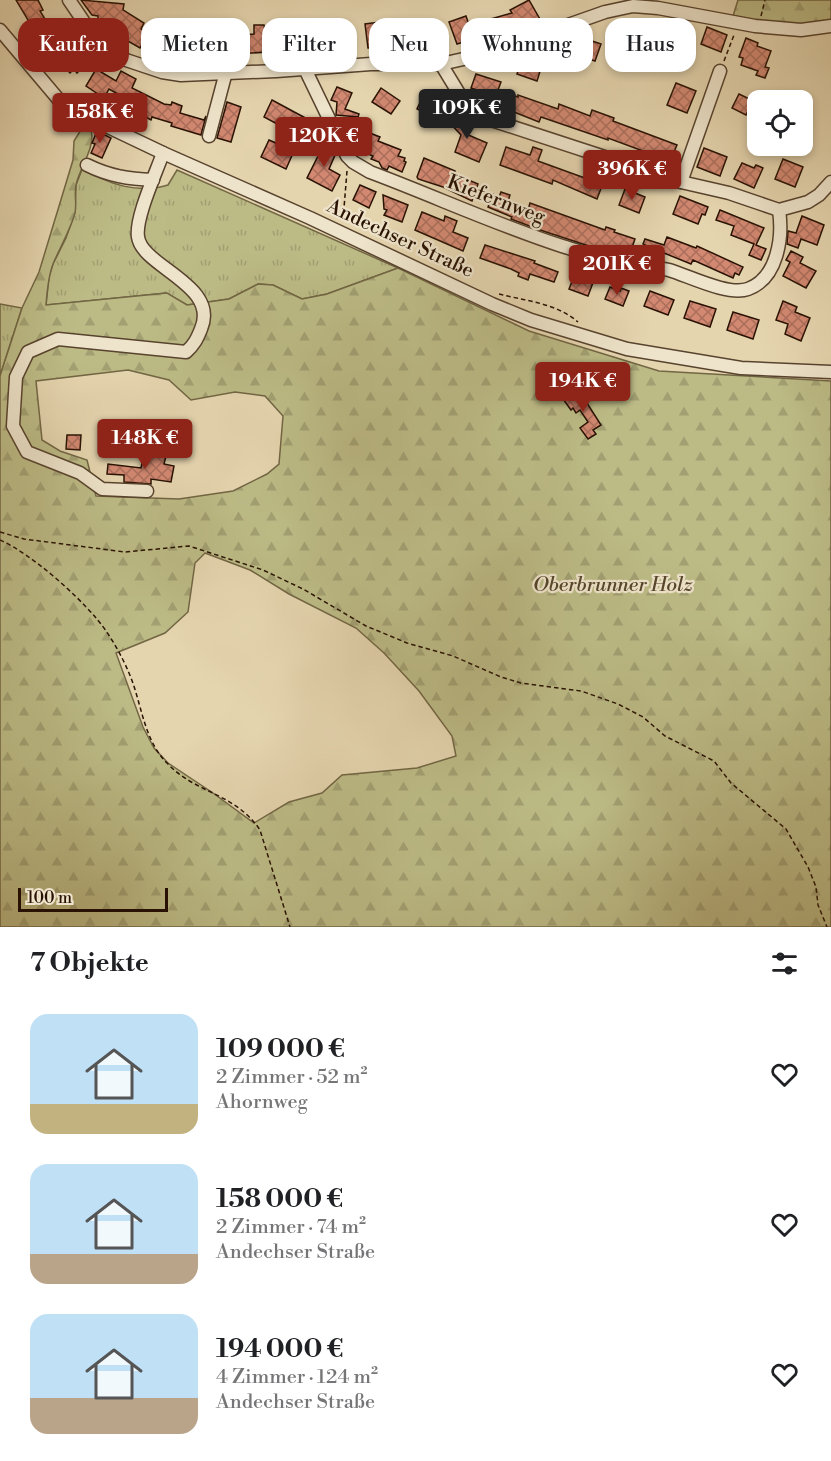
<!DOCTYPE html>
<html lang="de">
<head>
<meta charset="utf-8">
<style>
  :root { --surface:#fff; --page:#f2f2f2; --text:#202124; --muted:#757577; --accent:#8f2418 }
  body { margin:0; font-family:"Libre Bodoni",serif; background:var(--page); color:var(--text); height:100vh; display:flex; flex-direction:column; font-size:22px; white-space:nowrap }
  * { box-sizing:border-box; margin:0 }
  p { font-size:20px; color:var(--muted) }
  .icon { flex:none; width:33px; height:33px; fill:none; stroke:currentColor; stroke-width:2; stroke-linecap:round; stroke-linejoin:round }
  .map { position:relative; height:927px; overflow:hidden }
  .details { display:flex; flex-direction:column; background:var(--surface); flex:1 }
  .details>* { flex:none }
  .banner { position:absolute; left:18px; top:18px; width:795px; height:54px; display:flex; gap:12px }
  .tools { position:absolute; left:747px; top:90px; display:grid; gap:12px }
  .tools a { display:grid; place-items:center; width:66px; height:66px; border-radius:12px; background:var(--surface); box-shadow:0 3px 9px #0003; font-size:30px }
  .scale { position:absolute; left:18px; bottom:15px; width:150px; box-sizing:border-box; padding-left:6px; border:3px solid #291203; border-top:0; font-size:16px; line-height:21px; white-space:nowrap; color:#291203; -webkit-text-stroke:4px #eee4cb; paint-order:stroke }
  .price { position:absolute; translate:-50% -51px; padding:0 14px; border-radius:6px; background:var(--accent); color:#fff; font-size:20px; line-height:39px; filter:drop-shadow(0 2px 3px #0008) }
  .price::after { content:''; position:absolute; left:50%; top:36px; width:18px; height:14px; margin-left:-9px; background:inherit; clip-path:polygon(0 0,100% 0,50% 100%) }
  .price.on { background:#222; color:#fff }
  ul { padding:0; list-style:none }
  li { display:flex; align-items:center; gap:18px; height:150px; padding:0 30px }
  li span { display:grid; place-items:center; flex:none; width:168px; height:120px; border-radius:18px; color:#555 }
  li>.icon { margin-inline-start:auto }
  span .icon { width:72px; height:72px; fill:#fffc; stroke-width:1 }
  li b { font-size:26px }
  h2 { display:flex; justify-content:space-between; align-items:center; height:72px; padding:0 30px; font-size:26px }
  .tag { padding:0 21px; border-radius:18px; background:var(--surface); box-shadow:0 3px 9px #0003; font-size:21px; line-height:54px }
  .tag.on { background:var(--accent); color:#fff }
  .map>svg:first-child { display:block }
  .grass { fill:url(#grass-tufts); stroke:#726644; stroke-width:1.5 }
  .forest { fill:url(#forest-firs); stroke:#726644; stroke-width:1.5; fill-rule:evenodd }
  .building { fill:url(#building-cross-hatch); stroke:#291203; stroke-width:1.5 }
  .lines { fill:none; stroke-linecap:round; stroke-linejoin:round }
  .minor-casing { stroke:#58432e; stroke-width:15 }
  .path { stroke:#291203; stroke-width:1.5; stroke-dasharray:4.5 3; stroke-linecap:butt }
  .minor { stroke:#eee4cb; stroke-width:12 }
  .labels { text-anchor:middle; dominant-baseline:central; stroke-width:4.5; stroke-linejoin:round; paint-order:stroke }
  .street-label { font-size:20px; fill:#291203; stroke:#eee4cb }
  .park-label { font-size:20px; font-style:italic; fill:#55452a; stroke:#eee4cb }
</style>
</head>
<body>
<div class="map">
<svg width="831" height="927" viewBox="0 0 831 927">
  <defs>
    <pattern id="grass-tufts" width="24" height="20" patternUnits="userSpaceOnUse" patternTransform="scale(1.5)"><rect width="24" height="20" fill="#bcbb86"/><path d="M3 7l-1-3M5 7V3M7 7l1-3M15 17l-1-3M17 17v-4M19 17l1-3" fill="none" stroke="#a2a072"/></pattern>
    <pattern id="forest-firs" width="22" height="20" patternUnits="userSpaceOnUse" patternTransform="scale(1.5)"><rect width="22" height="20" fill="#bcbb86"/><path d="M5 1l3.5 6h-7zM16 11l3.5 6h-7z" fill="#a2a072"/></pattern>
    <pattern id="building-cross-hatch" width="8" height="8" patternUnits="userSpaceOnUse" patternTransform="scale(1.5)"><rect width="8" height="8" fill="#d28871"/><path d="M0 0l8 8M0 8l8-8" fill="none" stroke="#aa6e5b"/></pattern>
  </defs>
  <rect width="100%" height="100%" fill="#e5d5af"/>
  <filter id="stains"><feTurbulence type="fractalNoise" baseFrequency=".00333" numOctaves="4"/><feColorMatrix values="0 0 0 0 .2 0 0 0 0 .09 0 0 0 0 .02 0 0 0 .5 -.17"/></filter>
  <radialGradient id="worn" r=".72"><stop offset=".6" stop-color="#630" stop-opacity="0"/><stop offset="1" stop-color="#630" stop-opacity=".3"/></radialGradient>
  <g class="grass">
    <path d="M83 167C106 185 140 194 168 185L177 170 398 268 327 294 302 299 273 285 258 284 229 299 187 305 166 293 46 305 49 277 53 264 66 238 75 212 76 185Z"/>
    <polygon points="0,304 22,308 0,376"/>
  </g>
  <g class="forest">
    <polygon points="738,0 831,0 831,23 800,27 732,19"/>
    <path d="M84 125 90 127C98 145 79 168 76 185 74 194 77 203 75 213 70 231 60 247 53 264 48 277 47 292 46 305L167 293 187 305 229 299 258 284 273 285 302 299 327 294 398 268 529 331 659 371 831 381V927H0V376L22 308 39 272 73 160 74 141ZM128 370 169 380 191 400 235 392 265 396 283 416 279 464 267 474 233 491 179 499 96 496 87 460 60 451 42 440 36 381ZM205 553 250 570 289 594 356 628 384 653 419 691 452 736 456 756 417 768 342 775 322 793 289 802 254 823 213 793 168 763 154 748 143 727 116 653 165 633 188 612 195 563Z"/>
  </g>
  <g class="building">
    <polygon points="16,0 38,0 43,10 40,11 56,37 43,45"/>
    <polygon points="81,0 124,4 123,10 144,23 141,29 149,33 140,48 121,37 117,43 113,41 109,37 117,23 98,21 98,16 92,15"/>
    <polygon points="529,0 541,21 521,31 520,28 490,37 489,34 457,44 449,22 466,16 468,22 472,21 473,24 512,13 510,10"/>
    <polygon points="380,22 381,31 389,30 390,46 368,48 365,24"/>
    <polygon points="439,24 440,44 413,46 412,26"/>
    <polygon points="254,25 264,25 268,52 236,54 236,48 226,49 226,36 254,34"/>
    <polygon points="317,27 340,27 340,30 347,30 348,52 290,55 290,31 317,29"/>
    <polygon points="707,27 727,35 721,52 701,44"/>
    <polygon points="182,31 190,34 187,45 204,50 201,60 179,55 178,57 170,55 174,42 179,43"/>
    <polygon points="619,32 642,39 636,59 613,51"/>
    <polygon points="657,32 679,41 674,56 652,47"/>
    <polygon points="62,34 72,46 70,47 87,62 77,73 74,69 70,73 55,57 62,50 54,41"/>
    <polygon points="574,35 601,44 595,61 568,52"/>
    <polygon points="746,38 758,43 757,46 771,51 765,67 769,68 765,78 756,75 758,71 741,65 743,58 739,57"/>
    <polygon points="522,59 542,65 537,81 517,74"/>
    <polygon points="96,69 116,81 121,71 136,79 132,88 164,104 171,105 172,102 182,106 180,113 204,120 206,116 201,135 171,126 172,123 152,117 151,120 142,115 140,119 132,115 128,126 120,123 114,119 125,98 109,89 104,98 86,86"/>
    <polygon points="476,74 501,82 498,90 518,97 518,95 558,109 559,104 590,116 592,110 614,118 613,121 677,145 670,161 608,138 608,140 541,117 539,122 494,104 495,99 484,95 485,93 471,88"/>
    <polygon points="676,83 696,91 687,113 667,105"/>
    <polygon points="337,87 352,93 345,109 359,114 358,117 336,115 337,102 331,100"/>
    <polygon points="381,88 400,101 391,114 372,102"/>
    <polygon points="424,94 441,102 434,117 417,109"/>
    <polygon points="739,94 758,103 753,113 748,111 746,115 732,108"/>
    <polygon points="272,100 311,121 320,123 315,136 295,128 292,132 264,117"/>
    <polygon points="227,102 241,107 231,142 217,138"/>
    <polygon points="454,113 471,129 466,134 487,143 479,162 455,152 461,135 447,120"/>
    <polygon points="357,128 380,137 378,141 401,150 398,156 405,158 404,161 406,162 402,172 389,166 387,170 382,168 379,162 371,159 373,156 356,149 357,147 351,144"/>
    <polygon points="97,131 111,138 102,158 91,153 95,144 92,143"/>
    <polygon points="269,140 294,151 286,169 261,157"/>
    <polygon points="320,141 334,148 336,153 329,169 340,175 332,191 307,178 320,152 316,150"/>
    <polygon points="506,147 530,155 533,147 542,150 538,161 593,181 596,174 605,178 597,199 553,180 552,184 500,165"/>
    <polygon points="704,148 727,157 720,176 697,167"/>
    <polygon points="424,158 455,171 454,174 478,184 472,201 443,187 418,179 417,177"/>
    <polygon points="783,159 803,167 795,187 775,179"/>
    <polygon points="742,163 754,168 756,165 763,168 754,188 734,179"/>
    <polygon points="360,185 376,192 369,208 353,200"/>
    <polygon points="625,189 645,197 639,213 619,205"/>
    <polygon points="501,192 510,195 507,205 527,213 530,203 605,230 606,227 615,230 614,232 635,239 629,256 599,246 598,249 540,230 511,219 512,217 488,207 493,194 499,197"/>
    <polygon points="383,195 408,205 402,222 384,215 387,210 384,209"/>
    <polygon points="680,196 708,207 705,215 702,214 698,224 673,214"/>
    <polygon points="720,210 764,228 756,245 766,249 761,260 749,255 754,244 731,235 734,226 716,220"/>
    <polygon points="422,212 444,221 445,216 457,221 453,232 468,238 463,251 415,230"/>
    <polygon points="802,216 824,225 817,245 801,239 798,248 787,244 788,231 796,233"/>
    <polygon points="667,237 696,248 697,246 743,267 739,275 735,273 733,278 693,260 691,264 659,251 657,255 654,254 649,253 651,248 643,244 645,239 664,245"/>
    <polygon points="485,245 535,261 534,263 558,272 554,282 530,274 528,280 518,276 519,273 511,269 480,258"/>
    <polygon points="791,251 803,257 800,263 816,271 806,288 783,276 790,262 786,260"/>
    <polygon points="575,274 594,280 588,296 569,289"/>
    <polygon points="610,287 620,291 621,288 629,291 623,306 605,299"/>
    <polygon points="650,291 674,300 668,315 644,306"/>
    <polygon points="690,301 716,309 710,327 684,318"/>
    <polygon points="783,301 797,307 795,312 810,318 801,341 785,334 788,324 776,320"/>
    <polygon points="733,312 759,320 753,339 727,330"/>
    <polygon points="578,389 601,425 593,430 596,434 588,439 580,428 588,422 580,410 576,413 573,408 571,410 563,399"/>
    <polygon points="67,435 81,435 80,450 66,449"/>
    <polygon points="144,453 166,456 164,464 174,466 171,482 151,479 151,484 124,482 124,475 107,474 108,464 141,468"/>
  </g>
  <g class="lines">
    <defs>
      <g id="minor">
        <polyline points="69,0 88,28 109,48 126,60 162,72 181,75 276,71 371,64 441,64 486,54 605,12 633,6 658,8 755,26 801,30 831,26"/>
        <polyline points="0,30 59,100 79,113 163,153 310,218 492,304 531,320 627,349 741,368 831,372"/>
        <polyline points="441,64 466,105 479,116 681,182 729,193 779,210 808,202 819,195 831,182"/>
        <path d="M305 69 347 156 353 162 370 172C434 196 497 225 562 246 582 252 603 260 623 264 638 267 654 266 669 270 689 276 728 296 748 289 778 278 783 237 779 210"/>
        <polyline points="209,136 226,72"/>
        <path d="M87 165C109 176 129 179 153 180"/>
        <polyline points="681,182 720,71"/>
        <path d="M147 491 102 489 80 473 27 452 13 426 16 377 28 352 58 339 186 352C194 345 197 339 201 329 220 285 142 267 138 237 135 218 156 173 163 153"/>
      </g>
    </defs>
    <use href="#minor" class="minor-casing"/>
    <g class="path">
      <polyline points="761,16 765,0"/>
      <polyline points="724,61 734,35"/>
      <polyline points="347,171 344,208 351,224"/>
      <path d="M499 294C526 301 556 303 578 322"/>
      <polyline points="0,532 24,539 125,552 189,546 263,570 303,589 366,626 407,643 453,656 501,677 521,683 581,691 618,704 643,717 665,736 714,761 731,783 786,829 808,867 816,887 818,905 827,927"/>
      <path d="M0 540C31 554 74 592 96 618 109 633 121 654 129 673 142 703 143 740 168 764 195 793 235 793 260 830L290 927"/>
    </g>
    <use href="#minor" class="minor"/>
  </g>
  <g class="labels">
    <g class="street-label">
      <text transform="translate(496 200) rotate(21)">Kiefernweg</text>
      <text transform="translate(400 239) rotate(25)">Andechser Straße</text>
    </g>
    <g class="park-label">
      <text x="613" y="585">Oberbrunner Holz</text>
    </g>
  </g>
  <rect width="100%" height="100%" filter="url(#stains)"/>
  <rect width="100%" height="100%" fill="url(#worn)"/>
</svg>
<div class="tools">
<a><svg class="icon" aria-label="locate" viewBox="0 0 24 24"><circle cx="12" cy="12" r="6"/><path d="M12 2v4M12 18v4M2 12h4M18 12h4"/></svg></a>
</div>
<div class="scale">100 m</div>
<b class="price on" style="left:467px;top:140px">109K €</b>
<b class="price" style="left:100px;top:144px">158K €</b>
<b class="price" style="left:324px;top:168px">120K €</b>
<b class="price" style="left:632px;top:201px">396K €</b>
<b class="price" style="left:617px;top:296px">201K €</b>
<b class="price" style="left:583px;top:413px">194K €</b>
<b class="price" style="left:145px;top:470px">148K €</b>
<div class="banner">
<a class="tag on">Kaufen</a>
<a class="tag">Mieten</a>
<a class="tag">Filter</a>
<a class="tag">Neu</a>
<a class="tag">Wohnung</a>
<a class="tag">Haus</a>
</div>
</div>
<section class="details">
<h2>7 Objekte<svg class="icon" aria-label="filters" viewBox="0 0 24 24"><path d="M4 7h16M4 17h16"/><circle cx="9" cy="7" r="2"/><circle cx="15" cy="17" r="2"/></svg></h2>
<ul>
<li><span style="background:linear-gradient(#bfe0f5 75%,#c2b280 0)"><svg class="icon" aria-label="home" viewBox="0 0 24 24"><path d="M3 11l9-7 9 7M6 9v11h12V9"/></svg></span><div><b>109 000 €</b><p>2 Zimmer · 52 m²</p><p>Ahornweg</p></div><svg class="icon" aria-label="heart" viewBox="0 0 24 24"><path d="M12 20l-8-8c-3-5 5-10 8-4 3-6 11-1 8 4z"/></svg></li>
<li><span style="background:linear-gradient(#bfe0f5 75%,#b9a48a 0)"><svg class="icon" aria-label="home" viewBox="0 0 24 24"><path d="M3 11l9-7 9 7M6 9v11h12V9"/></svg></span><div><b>158 000 €</b><p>2 Zimmer · 74 m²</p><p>Andechser Straße</p></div><svg class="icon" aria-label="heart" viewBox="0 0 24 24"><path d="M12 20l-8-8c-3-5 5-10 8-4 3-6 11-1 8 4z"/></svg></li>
<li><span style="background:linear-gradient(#bfe0f5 70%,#b9a48a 0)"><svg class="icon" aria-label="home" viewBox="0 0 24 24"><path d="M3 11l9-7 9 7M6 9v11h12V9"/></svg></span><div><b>194 000 €</b><p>4 Zimmer · 124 m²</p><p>Andechser Straße</p></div><svg class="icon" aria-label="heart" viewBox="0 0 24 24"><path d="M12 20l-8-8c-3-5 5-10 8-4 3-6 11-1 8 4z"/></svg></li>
</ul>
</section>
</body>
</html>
